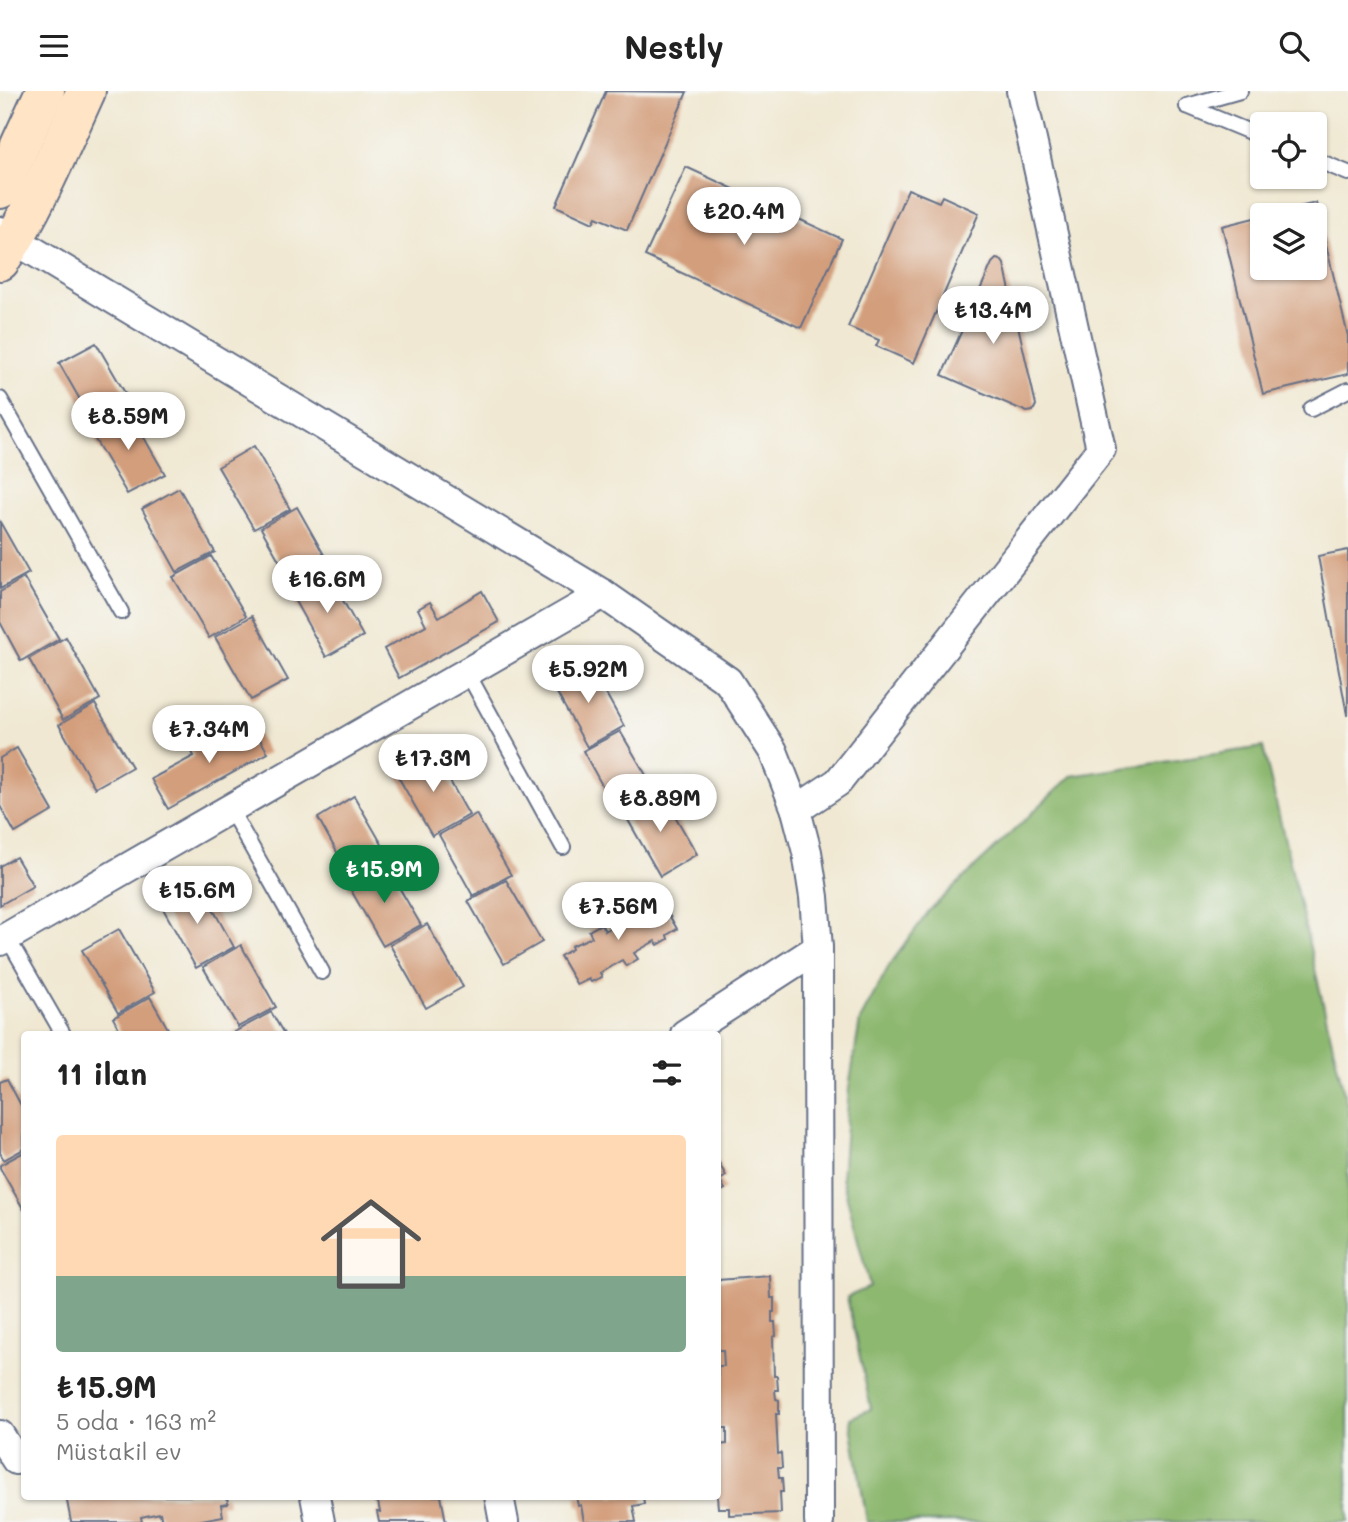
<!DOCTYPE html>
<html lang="tr">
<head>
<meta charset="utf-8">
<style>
  :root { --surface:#fff; --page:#f2f2f2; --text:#222; --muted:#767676; --line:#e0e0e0; --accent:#0b8043 }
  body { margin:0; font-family:Mali,sans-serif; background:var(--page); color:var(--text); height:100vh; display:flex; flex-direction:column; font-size:26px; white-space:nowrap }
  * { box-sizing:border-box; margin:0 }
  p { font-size:23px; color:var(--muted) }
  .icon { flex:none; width:38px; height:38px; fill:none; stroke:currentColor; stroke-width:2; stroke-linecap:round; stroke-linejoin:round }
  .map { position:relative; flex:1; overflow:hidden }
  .side { position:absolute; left:21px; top:940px; width:700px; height:469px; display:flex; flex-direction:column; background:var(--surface); border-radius:7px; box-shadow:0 2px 5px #0004 }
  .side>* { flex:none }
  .buttons { position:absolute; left:1250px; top:21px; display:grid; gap:14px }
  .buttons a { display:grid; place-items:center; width:77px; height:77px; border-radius:7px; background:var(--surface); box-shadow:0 2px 5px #0004; font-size:35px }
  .price { position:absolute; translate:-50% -60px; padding:0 16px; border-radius:24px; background:#fff; color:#222; font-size:23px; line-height:46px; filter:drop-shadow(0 2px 4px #0008) }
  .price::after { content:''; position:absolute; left:50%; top:42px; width:21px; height:16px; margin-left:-10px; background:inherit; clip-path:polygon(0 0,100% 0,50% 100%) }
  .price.selected { background:var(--accent); color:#fff }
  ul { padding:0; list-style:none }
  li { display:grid; align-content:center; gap:14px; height:371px; padding:0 35px }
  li+li { border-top:2px solid var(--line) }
  li span { display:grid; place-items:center; height:217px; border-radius:7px; color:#555 }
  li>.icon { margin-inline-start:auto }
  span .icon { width:126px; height:126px; fill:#fffc; stroke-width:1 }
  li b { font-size:30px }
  h2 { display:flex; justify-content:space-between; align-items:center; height:84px; padding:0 35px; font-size:30px }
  header { display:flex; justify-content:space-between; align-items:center; height:91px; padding:0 35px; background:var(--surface); font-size:32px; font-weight:700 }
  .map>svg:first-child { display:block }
  .forest { fill:#8db870; stroke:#547467; stroke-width:2 }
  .building { fill:#d39e7b }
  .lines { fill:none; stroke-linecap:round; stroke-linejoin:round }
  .lane-casing { stroke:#667087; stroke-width:18 }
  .street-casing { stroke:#667087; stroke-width:32 }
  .secondary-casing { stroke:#667087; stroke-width:42 }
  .lane { stroke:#fff; stroke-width:14 }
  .street { stroke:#fff; stroke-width:28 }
  .secondary { stroke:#ffe4c6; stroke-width:38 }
</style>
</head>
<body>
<header><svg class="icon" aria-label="menu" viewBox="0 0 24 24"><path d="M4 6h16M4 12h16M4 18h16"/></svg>Nestly<svg class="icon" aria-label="search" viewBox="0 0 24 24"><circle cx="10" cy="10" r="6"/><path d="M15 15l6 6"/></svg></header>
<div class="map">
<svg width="1348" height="1431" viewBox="0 0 1348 1431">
  <rect width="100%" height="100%" fill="#f6f6f2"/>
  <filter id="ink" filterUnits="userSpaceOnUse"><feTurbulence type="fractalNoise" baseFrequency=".0143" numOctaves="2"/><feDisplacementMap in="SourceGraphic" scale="14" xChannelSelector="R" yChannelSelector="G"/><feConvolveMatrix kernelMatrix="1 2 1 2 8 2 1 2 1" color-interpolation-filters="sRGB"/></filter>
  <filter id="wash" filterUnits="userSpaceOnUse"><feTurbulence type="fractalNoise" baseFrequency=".00686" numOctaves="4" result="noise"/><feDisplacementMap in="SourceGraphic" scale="28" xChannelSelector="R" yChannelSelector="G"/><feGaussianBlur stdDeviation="1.57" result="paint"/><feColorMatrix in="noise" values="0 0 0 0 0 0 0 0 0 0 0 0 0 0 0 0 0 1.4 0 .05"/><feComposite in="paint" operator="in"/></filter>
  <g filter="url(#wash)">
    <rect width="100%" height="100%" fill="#f0e8d2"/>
    <polygon class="forest" points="1263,656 1348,1019 1348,1431 867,1431 850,1327 871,1318 847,1206 870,1196 842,1087 849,997 860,929 889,875 929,820 1071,685"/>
    <g id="blocks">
      <g class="building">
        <polygon points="606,0 687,1 627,139 596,126 593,132 556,115"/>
        <polygon points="686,76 842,148 801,237 645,165"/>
        <polygon points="908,98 939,111 942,105 979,122 914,272 876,255 879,249 848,236"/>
        <polygon points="1316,112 1348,245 1348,283 1263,303 1222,135 1262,125 1262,177 1314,177 1314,124 1269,123"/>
        <polygon points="996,168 1001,169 1004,173 1036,314 1033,320 1027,321 942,284 992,172"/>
        <polygon points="96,252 132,314 95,335 59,272"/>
        <polygon points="128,319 165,383 127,403 90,340"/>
        <polygon points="254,355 290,418 254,438 218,376"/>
        <polygon points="179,397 215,461 177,481 142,418"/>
        <polygon points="297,416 332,478 295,498 261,437"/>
        <polygon points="0,431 29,482 0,498"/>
        <polygon points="1348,459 1348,624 1347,624 1318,465"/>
        <polygon points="211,465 246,525 209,547 173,486"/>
        <polygon points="328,483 363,545 326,566 291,503"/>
        <polygon points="24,487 59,548 21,570 0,531 0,501"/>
        <polygon points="482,500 499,531 399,587 384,558 426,534 418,518 430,511 439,526"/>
        <polygon points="252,525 288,589 251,609 215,546"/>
        <polygon points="66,546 100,608 63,629 29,568"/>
        <polygon points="589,572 624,635 587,656 552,593"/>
        <polygon points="95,613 132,676 95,697 59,634"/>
        <polygon points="251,632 268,662 168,718 151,688 194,665 186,648 199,642 207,657"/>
        <polygon points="620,640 656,701 618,723 583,660"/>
        <polygon points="17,657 53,720 15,742 0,715 0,667"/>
        <polygon points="433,660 469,724 432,745 396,682"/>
        <polygon points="661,701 697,763 660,785 624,722"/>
        <polygon points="354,705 391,769 353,790 318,727"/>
        <polygon points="476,723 511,784 473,805 439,744"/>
        <polygon points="16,766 33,795 0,814 0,775"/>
        <polygon points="386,774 421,834 383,855 348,794"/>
        <polygon points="506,789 542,851 504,873 468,810"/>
        <polygon points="199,793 234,856 196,877 161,814"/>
        <polygon points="660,808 677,838 667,844 668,848 658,854 655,850 634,862 638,868 626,875 622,869 600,882 602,886 591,891 589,888 577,894 560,865 572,858 571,855 592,846 589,840 601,833 605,840 616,833 613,827 626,819 629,825 647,812 649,814"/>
        <polygon points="427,833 463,896 426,917 390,854"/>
        <polygon points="119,838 155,901 118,922 82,859"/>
        <polygon points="241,854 276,916 238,936 203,876"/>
        <polygon points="150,906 171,943 122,943 113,927"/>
        <polygon points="271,921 284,943 235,943 234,941"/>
        <polygon points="7,988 24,1020 24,1058 4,1069 0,1062 0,991"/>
        <polygon points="24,1061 24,1119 0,1077 0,1074"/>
        <polygon points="718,1070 726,1085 720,1089 725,1098 718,1102"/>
        <polygon points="770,1185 771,1207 774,1207 774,1221 772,1221 772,1231 775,1231 776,1245 773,1246 774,1285 777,1285 778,1299 775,1299 776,1308 779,1309 779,1323 776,1323 778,1363 781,1362 782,1377 778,1377 779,1387 782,1387 783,1401 780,1401 781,1422 729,1424 729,1417 718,1417 717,1405 718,1354 727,1353 727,1337 718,1337 718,1275 724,1275 723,1259 718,1259 718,1189"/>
        <polygon points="66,1405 227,1405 228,1413 221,1414 223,1425 191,1431 162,1431 160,1422 141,1426 142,1431 71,1431"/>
        <polygon points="374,1405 441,1405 446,1431 379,1431 377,1421 380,1421 378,1411 375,1411"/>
        <polygon points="576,1405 643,1405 644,1413 633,1415 636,1431 584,1431 581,1414 578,1415"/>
      </g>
    </g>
  </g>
  <g filter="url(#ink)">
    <use href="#blocks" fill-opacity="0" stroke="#667087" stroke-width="2"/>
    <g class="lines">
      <defs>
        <g id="lane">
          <polyline points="1187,15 1262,46"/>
          <polyline points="1187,15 1240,0"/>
          <polyline points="1314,68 1348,82"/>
          <polyline points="0,308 121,521"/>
          <polyline points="1311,318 1348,299"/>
          <polyline points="467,581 563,756"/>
          <polyline points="230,718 322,881"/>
          <polyline points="7,846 63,943"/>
        </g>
        <g id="street">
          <polyline points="0,140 603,503 728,590 773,660 796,719 807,761 814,806 818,857 819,1431"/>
          <polyline points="796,719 838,691 1101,358 1021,0"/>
          <polyline points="0,850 603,503"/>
          <polyline points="685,943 818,857"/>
          <polyline points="0,1344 16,1369"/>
          <polyline points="315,1405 320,1431"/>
          <polyline points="499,1405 504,1431"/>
        </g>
        <g id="secondary">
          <polyline points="0,98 45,0"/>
          <path d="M0 170C35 118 60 57 86 0"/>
        </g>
      </defs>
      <use href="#lane" class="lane-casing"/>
      <use href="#street" class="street-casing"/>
      <use href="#secondary" class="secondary-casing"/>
      <use href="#lane" class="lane"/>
      <use href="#street" class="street"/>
      <use href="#secondary" class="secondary"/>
    </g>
  </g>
</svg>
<div class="buttons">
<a><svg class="icon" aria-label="locate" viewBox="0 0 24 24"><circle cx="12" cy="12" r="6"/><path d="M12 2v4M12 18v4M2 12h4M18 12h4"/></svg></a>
<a><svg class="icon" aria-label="layers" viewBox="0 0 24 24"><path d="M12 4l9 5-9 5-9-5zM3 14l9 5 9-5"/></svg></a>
</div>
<b class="price" style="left:744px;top:156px">₺20.4M</b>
<b class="price" style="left:993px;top:255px">₺13.4M</b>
<b class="price" style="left:128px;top:361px">₺8.59M</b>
<b class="price" style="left:327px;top:524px">₺16.6M</b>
<b class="price" style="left:588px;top:614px">₺5.92M</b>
<b class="price" style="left:209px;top:674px">₺7.34M</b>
<b class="price" style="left:433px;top:703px">₺17.3M</b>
<b class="price" style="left:660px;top:743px">₺8.89M</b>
<b class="price selected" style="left:384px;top:814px">₺15.9M</b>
<b class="price" style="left:197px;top:835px">₺15.6M</b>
<b class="price" style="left:618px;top:851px">₺7.56M</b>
<section class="side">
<h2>11 ilan<svg class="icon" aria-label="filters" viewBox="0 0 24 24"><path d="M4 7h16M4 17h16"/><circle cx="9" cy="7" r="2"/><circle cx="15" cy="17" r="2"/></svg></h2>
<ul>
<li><span style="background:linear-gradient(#ffd9b3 65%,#7fa58c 0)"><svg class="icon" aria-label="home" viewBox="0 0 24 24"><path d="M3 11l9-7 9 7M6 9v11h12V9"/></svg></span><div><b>₺15.9M</b><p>5 oda · 163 m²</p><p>Müstakil ev</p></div></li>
</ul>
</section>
</div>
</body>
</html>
